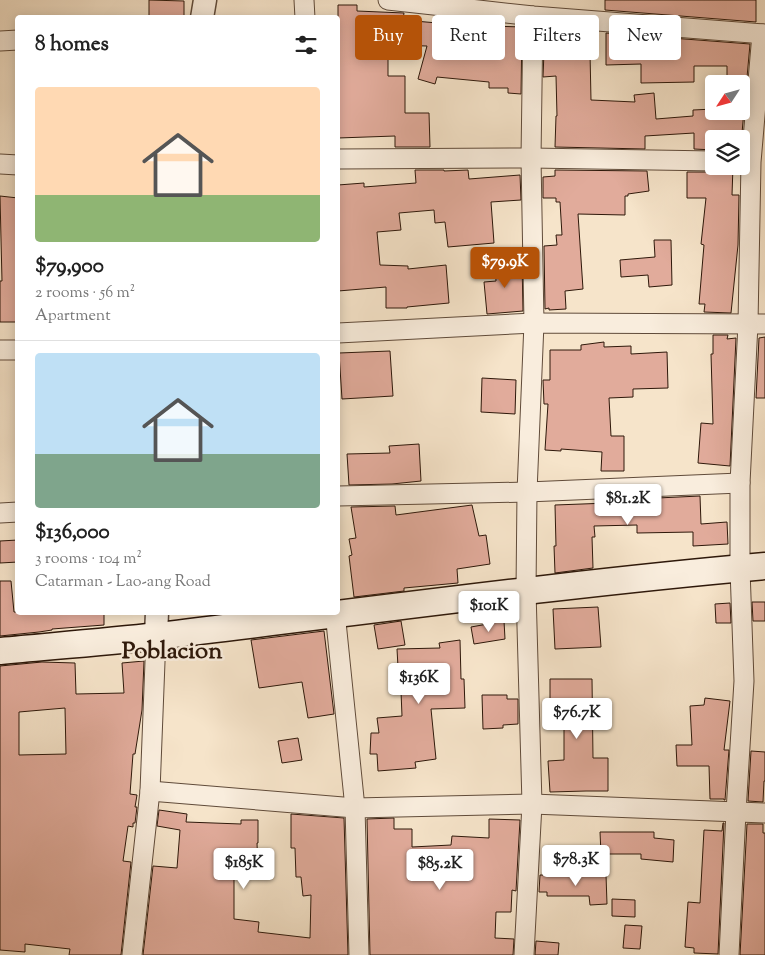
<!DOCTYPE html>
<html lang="en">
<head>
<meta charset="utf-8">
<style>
  :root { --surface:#fff; --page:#f2f2f2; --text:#222; --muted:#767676; --line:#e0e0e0; --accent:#b45309 }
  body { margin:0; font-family:"Sorts Mill Goudy",serif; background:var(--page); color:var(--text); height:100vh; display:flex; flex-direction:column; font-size:19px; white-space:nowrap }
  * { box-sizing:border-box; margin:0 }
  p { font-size:16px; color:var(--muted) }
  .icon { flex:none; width:28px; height:28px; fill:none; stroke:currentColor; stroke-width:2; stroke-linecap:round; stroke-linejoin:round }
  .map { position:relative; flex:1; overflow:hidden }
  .sheet { position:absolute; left:15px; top:15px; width:325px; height:600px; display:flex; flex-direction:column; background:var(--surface); border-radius:5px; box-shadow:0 2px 12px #0003 }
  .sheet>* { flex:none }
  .guide { position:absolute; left:355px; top:15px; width:335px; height:45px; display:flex; gap:10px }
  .needle { width:32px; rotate:234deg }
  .tools { position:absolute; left:705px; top:75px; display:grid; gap:10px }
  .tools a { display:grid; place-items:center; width:45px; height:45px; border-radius:5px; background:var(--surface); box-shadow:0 2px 12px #0003; font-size:25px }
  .price { position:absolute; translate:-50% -42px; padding:0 11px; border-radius:5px; background:#fff; color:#222; font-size:16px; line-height:32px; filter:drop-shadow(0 1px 2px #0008) }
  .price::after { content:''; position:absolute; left:50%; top:30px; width:15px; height:11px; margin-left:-8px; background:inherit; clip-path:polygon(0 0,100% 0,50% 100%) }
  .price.selected { background:var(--accent); color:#fff }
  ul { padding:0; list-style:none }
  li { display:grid; align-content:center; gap:10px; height:265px; padding:0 20px }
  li+li { border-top:1px solid var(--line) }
  li span { display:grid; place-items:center; height:155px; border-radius:5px; color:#555 }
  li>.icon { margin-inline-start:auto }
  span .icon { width:90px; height:90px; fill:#fffc; stroke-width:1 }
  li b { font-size:21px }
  h2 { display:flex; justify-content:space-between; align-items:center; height:60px; padding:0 20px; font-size:21px }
  .chip { padding:0 18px; border-radius:5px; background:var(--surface); box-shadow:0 2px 12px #0003; font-size:18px; line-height:45px }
  .chip.selected { background:var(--accent); color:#fff }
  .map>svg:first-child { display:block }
  .building { fill:#e1ab9b; stroke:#2e180a; fill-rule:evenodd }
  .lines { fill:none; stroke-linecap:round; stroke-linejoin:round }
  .minor-casing { stroke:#604b3a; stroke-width:21 }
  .tertiary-casing { stroke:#604b3a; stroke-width:25 }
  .secondary-casing { stroke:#2e180a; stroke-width:29 }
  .minor { stroke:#f9eddd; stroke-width:19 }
  .tertiary { stroke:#f9eddd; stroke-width:22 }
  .secondary { stroke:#f9eddd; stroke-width:26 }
  .labels { text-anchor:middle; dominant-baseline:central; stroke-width:5; stroke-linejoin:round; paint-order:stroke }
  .district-label { font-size:24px; font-weight:bold; fill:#2e180a; stroke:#f9eddd }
</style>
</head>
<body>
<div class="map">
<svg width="765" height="955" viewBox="0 0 765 955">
  <rect width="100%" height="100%" fill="#f6e4ca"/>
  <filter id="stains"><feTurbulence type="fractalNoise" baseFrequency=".004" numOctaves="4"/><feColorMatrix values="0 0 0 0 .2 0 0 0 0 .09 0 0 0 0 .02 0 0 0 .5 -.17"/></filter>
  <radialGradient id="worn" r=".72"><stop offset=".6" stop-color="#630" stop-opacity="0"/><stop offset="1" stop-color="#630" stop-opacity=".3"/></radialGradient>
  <g class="building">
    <polygon points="149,0 184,1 184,18 149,18"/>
    <polygon points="605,0 756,0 756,22 605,10"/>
    <polygon points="338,5 357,5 357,11 404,13 403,20 449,24 450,18 491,23 491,26 522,27 521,94 508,93 508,88 489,88 489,82 437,77 435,84 418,79 427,46 388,45 388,76 405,76 405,113 429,113 430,147 395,147 395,136 338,138"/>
    <polygon points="606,33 750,44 741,144 741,139 714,139 714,150 694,149 694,133 645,136 645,149 555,147 556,116 557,116 556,76 543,77 544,52 569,51 590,53 591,100 635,102 634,95 654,93 656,119 693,116 693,110 714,109 714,111 741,111 741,84 727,84 727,66 694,66 694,82 641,83 641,64 606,65"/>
    <polygon points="724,166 733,166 732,195 739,195 738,245 731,313 704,312 705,304 699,304 704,245 701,244 706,198 687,198 687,172 714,172 720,171"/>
    <polygon points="415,170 444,170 444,171 468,170 469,179 520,175 521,200 491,202 494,243 448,247 445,222 435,223 434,210 399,213 401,230 377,232 380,265 408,266 408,269 446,265 449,303 407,307 407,308 386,308 386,287 338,291 338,185 364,183 364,187 416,183"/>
    <polygon points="555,170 647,171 649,191 628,194 628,196 625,196 625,215 578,214 583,289 565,291 566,309 549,310 549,308 545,309 544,246 557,245 556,235 562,235 560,202 556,202 556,198 543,198 543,177 555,176"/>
    <polygon points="0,196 18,198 18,322 0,322 0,281 2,281"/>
    <polygon points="654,240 671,240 672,285 649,287 648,275 621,277 620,260 655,257"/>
    <polygon points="522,261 523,311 487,314 484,282 496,281 495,262"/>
    <polygon points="713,335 728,335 727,339 736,338 730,466 698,463 701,423 713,424 711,354 713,354"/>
    <polygon points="765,337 765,398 756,398 759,338"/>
    <polygon points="604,342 604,347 631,346 631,354 667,352 668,388 633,389 633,397 609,398 611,436 624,436 624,471 601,471 602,452 561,449 561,451 545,450 548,404 544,404 543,380 550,380 550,350 581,350 581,345"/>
    <polygon points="390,351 393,396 342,399 339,353"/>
    <polygon points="482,378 516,380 515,414 481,412"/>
    <polygon points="419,444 421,481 392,484 349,485 347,454 390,453 389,446"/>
    <polygon points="700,496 701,524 727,522 728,544 693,546 693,532 637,533 637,525 594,526 595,537 592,537 593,568 555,573 554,546 556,546 555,505 636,502 636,499"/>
    <polygon points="472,505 479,536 486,535 490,564 457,569 458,583 404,588 404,591 354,597 349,556 352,555 349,539 356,538 351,507 395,506 396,515"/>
    <polygon points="18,540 18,562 0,563 0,541"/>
    <polygon points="0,581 11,581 14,612 104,612 104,625 52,629 52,630 39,632 0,636"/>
    <polygon points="752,602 765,602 765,621 753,621"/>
    <polygon points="730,603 731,623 716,623 715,604"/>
    <polygon points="598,607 601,647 555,649 553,609"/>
    <polygon points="401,621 405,645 378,649 374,625"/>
    <polygon points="504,621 505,639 474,644 471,627"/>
    <polygon points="324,631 334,714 308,718 302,682 259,688 251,640"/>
    <polygon points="460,640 461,679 464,679 465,708 431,709 436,759 415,762 416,768 378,771 377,754 370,754 371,733 379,733 377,718 402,716 400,667 398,667 397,649 440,648 439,643"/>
    <path d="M144 661 142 710 135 754H133L130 794 137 795 135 807H137L135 823H133V827L128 826 123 861 131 862 121 955H69L70 949 25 944V952L0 950V666L42 662 75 663 76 694 124 693 122 663ZM65 708 66 754 19 755V712Z"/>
    <polygon points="550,679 592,679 593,758 608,758 608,791 586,791 550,792 548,761 564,760 564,705 550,705"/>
    <polygon points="482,695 507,695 507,699 518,699 518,724 503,725 503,728 483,729"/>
    <polygon points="705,698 730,701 724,750 729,750 725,800 724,800 724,799 710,799 709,766 677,766 676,745 692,745 690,706 704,705"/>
    <polygon points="298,738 302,760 282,763 278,741"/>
    <polygon points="751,751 765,752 765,781 764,781 763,802 748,801"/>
    <polygon points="159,810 187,814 186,822 241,824 241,820 258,820 258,843 257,843 258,868 234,869 234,919 259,922 258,932 310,938 311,895 303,896 301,877 296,877 295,848 291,848 291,814 344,818 348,955 143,955 153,866 177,868 180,830 157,826"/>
    <polygon points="394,818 394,829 412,829 412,847 451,845 452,836 489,838 489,819 520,820 516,891 512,890 511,912 496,912 495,938 514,939 513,955 370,955 367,819"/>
    <polygon points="723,823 724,823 718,954 694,953 694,948 685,947 688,902 700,903 704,830 722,831"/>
    <polygon points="747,824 763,824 763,833 765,833 765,955 740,955"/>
    <polygon points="600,832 654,832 654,838 674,840 673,862 641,859 641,854 601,854"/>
    <polygon points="540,875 606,875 607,904 590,905 589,896 547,896 547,892 539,892"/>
    <polygon points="612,899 635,900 635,917 612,916"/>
    <polygon points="625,925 642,926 640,949 623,948"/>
    <polygon points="536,941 559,943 558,955 535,955"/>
  </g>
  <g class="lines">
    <defs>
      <g id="minor">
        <polyline points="304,0 305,18"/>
        <polyline points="388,0 533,16 765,34"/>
        <polyline points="0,41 18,40"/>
        <polyline points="338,159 531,158 714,161"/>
        <polyline points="0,164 18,165"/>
        <polyline points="338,333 534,323 765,324"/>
        <polyline points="0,350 18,350"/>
        <polyline points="338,496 527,492 740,483"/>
        <polyline points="0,513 18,512"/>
        <polyline points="335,612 355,808 359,955"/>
        <polyline points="150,791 355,808 532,804 765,813"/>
        <polyline points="132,955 150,791 156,636"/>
        <polyline points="524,955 532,804 526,591 527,492 534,323 531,158 533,16"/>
        <polyline points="729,955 736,812 744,681 740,569 740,483 748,324 751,162 762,34"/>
      </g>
      <g id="tertiary">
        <polyline points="202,18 205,0"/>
        <polyline points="156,636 157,612"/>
      </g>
      <path id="secondary" d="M0 651C53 646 105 642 158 636 360 612 562 584 765 566"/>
    </defs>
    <use href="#minor" class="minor-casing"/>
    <use href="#tertiary" class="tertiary-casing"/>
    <use href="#secondary" class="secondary-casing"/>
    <use href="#minor" class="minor"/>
    <use href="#tertiary" class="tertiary"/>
    <use href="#secondary" class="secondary"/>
  </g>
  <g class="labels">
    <g class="district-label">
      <text x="172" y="652">Poblacion</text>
    </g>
  </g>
  <rect width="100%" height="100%" filter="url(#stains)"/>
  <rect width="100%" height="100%" fill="url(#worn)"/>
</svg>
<div class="tools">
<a><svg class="needle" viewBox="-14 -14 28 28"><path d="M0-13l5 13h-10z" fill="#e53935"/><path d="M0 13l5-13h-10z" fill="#767676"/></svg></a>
<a><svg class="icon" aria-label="layers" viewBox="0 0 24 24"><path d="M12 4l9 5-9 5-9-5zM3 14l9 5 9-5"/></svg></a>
</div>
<b class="price selected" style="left:505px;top:289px">$79.9K</b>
<b class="price" style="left:628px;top:526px">$81.2K</b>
<b class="price" style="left:489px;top:633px">$101K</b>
<b class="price" style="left:419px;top:705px">$136K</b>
<b class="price" style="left:577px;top:740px">$76.7K</b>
<b class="price" style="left:576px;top:887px">$78.3K</b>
<b class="price" style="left:244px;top:890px">$185K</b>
<b class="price" style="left:440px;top:891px">$85.2K</b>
<div class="guide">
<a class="chip selected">Buy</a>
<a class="chip">Rent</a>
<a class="chip">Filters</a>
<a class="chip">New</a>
</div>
<section class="sheet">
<h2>8 homes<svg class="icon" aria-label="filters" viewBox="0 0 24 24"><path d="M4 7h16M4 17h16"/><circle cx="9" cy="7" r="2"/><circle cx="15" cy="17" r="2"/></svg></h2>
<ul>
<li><span style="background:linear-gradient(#ffd9b3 70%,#8fb573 0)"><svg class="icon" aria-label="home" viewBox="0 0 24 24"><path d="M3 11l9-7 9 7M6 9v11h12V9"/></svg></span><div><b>$79,900</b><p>2 rooms · 56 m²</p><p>Apartment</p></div></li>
<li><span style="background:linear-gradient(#bfe0f5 65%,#7fa58c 0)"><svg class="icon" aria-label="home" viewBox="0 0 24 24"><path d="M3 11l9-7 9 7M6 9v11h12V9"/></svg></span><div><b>$136,000</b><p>3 rooms · 104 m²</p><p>Catarman - Lao-ang Road</p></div></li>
</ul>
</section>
</div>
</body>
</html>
